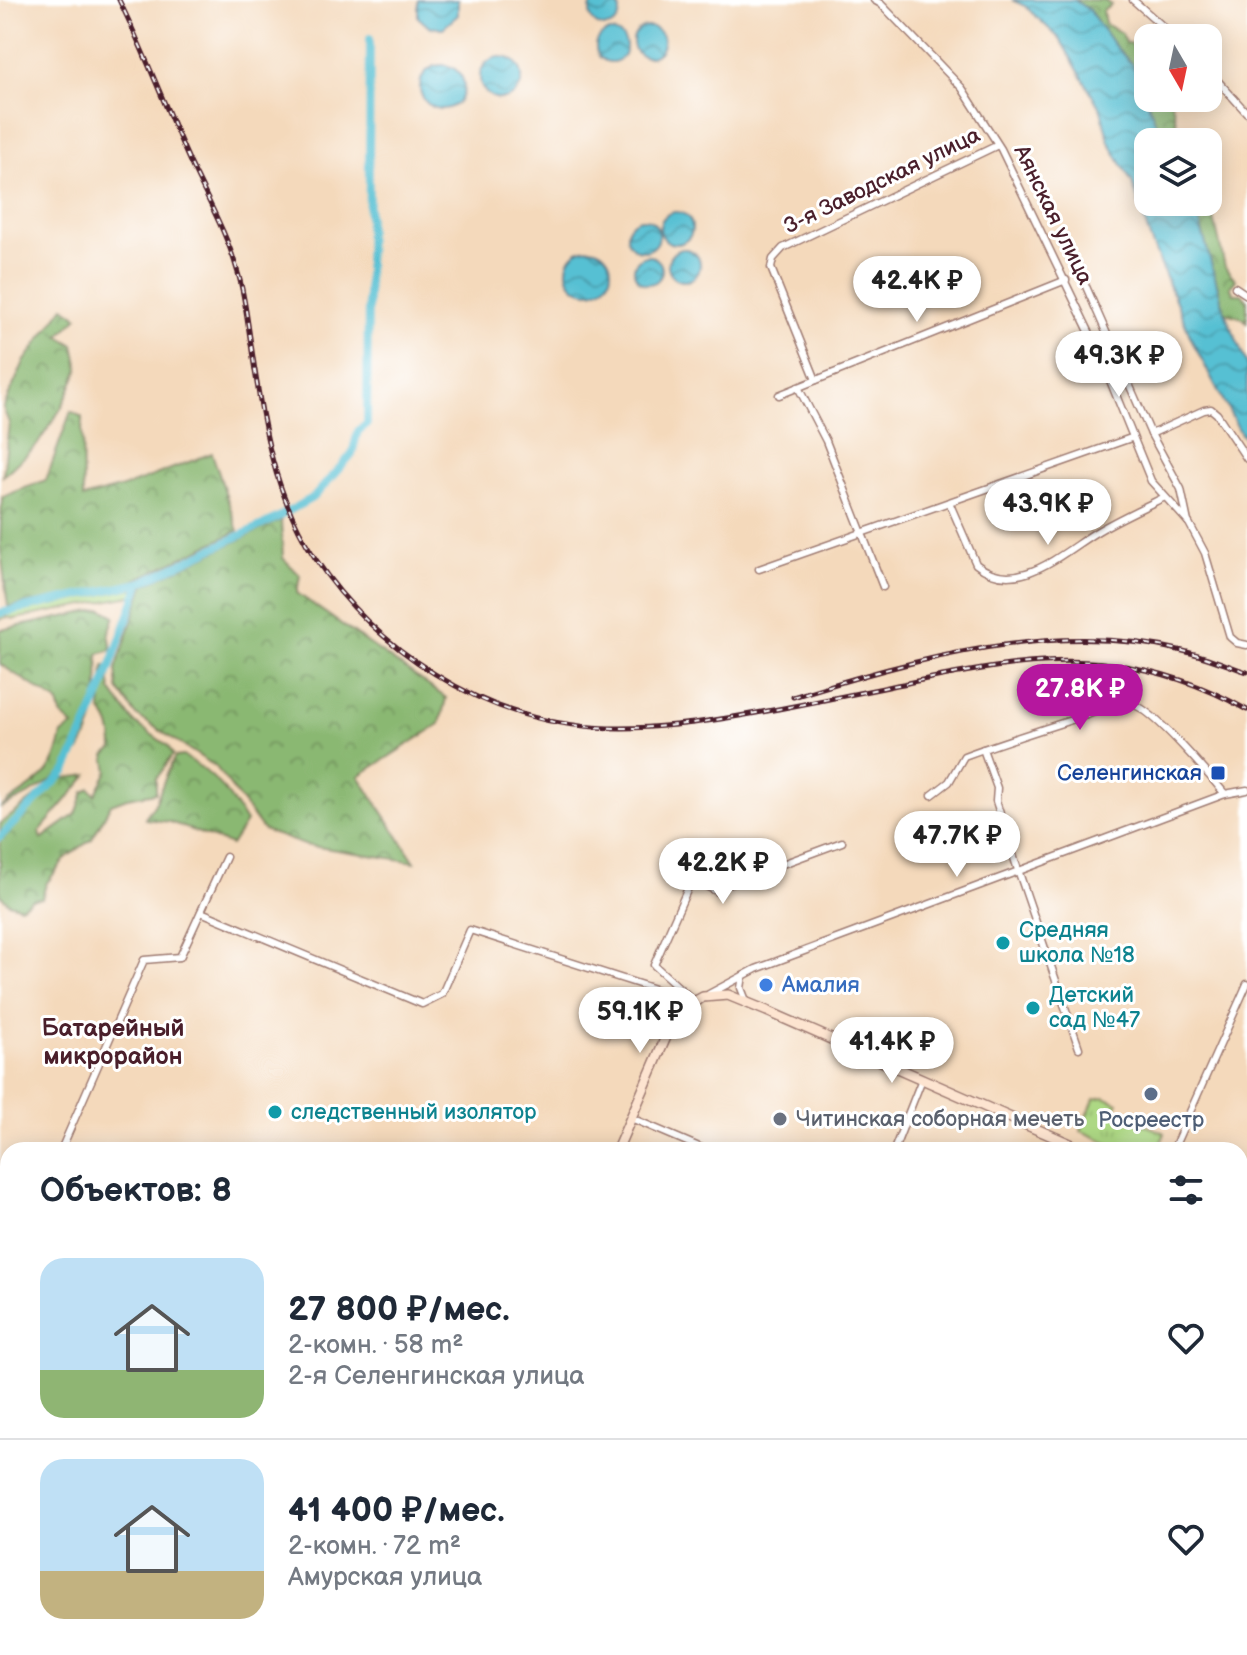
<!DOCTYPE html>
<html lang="ru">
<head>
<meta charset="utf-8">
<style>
  :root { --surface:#fff; --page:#f6f6f7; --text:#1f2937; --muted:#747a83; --line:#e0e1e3; --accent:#b5179e }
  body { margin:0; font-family:"Balsamiq Sans",sans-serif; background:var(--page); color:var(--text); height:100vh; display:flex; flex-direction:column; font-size:30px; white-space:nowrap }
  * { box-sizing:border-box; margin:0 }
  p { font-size:26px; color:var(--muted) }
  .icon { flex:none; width:44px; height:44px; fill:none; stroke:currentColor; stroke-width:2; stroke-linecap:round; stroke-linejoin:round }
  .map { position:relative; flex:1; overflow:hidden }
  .side { position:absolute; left:0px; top:1142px; width:1248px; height:514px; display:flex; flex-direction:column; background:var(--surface); border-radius:24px 24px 0 0; box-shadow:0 4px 20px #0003 }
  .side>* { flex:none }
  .needle { width:52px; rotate:171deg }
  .buttons { position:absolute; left:1134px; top:24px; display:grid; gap:16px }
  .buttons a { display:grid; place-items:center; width:88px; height:88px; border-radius:16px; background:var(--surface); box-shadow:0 4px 20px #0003; font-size:40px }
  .price { position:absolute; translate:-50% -68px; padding:0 18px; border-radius:28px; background:#fff; color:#222; font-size:26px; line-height:52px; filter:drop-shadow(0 2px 4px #0008) }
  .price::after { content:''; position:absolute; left:50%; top:48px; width:24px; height:18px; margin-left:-12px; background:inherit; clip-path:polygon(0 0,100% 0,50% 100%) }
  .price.current { background:var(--accent); color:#fff }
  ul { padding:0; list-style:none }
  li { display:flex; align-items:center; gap:24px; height:200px; padding:0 40px }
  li+li { border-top:2px solid var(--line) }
  li span { display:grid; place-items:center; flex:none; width:224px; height:160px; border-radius:24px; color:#555 }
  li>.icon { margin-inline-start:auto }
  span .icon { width:96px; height:96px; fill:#fffc; stroke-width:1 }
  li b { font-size:34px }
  h2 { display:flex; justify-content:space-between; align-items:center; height:96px; padding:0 40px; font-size:34px }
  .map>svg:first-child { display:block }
  .grass { fill:#add884; stroke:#7c7c58; stroke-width:2 }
  .forest { fill:url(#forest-crowns); stroke:#6a6c4e; stroke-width:2 }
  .park { fill:url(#park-tufts); stroke:#7c7c58; stroke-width:2 }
  .water { fill:url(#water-waves); stroke:#50707f; stroke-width:2 }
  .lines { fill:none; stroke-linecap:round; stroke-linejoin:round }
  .canal { stroke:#57c0d3; stroke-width:8 }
  .street-casing { stroke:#9f7c73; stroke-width:9 }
  .secondary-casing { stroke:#9f7c73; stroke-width:12 }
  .street { stroke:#fff; stroke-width:6 }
  .secondary { stroke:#fde4d0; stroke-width:9 }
  .rail-casing { stroke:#4a1f2b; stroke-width:5 }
  .rail { stroke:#fff; stroke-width:2; stroke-dasharray:6; stroke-linecap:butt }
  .transit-dot { fill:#1a4fb4; stroke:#fff; stroke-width:3 }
  .culture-dot { fill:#0f9aa8; stroke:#fff; stroke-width:3 }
  .shop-dot { fill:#3f7fe0; stroke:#fff; stroke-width:3 }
  .service-dot { fill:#5c6f8a; stroke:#fff; stroke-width:3 }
  .worship-dot { fill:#6b7280; stroke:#fff; stroke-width:3 }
  .labels { text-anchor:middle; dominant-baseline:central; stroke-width:6; stroke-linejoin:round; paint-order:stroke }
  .street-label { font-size:22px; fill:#4a1f2b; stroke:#fff }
  .transit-label { font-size:22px; fill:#164399; stroke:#fff; text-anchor:end }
  .culture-label { font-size:22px; fill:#0d838f; stroke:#fff; text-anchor:start }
  .shop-label { font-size:22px; fill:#366cbe; stroke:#fff; text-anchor:start }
  .worship-label { font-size:22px; fill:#5b616d; stroke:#fff; text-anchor:start }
  .service-label { font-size:22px; fill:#4e5e75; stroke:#fff }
  .neighbourhood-label { font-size:24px; font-weight:bold; fill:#4a1f2b; stroke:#fff }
</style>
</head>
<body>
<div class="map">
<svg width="1247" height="1655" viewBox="0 0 1247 1655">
  <defs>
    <pattern id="forest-crowns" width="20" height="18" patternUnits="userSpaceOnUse" patternTransform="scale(2)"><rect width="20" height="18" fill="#8ab872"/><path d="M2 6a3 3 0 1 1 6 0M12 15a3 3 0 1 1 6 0" fill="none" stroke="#73955e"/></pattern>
    <pattern id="park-tufts" width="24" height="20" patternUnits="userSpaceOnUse" patternTransform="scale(2)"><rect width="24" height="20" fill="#add884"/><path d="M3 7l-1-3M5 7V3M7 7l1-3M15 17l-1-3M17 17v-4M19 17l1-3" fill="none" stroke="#96b972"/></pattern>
    <pattern id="water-waves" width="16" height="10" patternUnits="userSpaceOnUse" patternTransform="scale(2)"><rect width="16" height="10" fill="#57c0d3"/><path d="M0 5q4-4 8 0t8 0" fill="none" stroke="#4a9bab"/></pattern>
  </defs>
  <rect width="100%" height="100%" fill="#fff"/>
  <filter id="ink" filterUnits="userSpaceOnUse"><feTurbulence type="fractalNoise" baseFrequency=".0125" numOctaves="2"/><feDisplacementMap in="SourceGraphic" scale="16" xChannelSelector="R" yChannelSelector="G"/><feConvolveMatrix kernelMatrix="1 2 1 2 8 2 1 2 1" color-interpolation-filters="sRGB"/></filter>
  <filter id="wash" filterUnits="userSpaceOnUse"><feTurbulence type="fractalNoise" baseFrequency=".006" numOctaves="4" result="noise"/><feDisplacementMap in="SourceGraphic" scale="32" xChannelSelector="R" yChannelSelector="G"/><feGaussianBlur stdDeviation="1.8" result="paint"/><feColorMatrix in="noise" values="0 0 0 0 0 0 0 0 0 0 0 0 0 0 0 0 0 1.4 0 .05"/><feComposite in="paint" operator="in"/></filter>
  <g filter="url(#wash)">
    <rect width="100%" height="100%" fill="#f4d9bb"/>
    <polygon class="grass" points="133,588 135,595 15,619 6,617 0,620 0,611 5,615"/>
    <g class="forest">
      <path d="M1074 0H1104L1111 5 1103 11 1105 24 1122 33 1125 43H1130L1137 51 1148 54V98H1169C1177 110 1173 124 1182 138L1189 137V142H1171L1161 136 1133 65 1114 45 1089 10Z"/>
      <polygon points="1208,192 1225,267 1236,280 1230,287 1234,294 1242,294 1247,300 1247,322 1243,318 1225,313 1194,202 1208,202"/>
      <polygon points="64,307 78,317 59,336 74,345 79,369 62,407 37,445 3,476 9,423 3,408 24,362"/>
      <polygon points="71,411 82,417 83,498 127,486 212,453 238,531 133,581 106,589 8,607 0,545 2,497 46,480"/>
      <polygon points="281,520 283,558 300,575 297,593 446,698 440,724 359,776 415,862 304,845 263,830 216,767 136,715 118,689 116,669 144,585"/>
      <path d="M102 609 115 616 109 633 112 650 98 654C102 739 78 775 0 808 34 782 54 780 62 734L73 726 61 715 58 702 0 664V630Z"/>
      <path d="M104 666H108L111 690 134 722 168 746 173 755C166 762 164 771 156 778V793L127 798 111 804 92 839 67 857 46 884 42 898 32 899 21 907 9 903 0 895V824L59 779 88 775 39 832 41 839 76 814 84 792 90 788 95 795 108 771 105 755 113 749C113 734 111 723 101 711Z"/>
      <path d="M183 756C215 774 227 791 246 822L231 845 170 822 145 819C147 812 153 808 156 802 162 786 167 772 175 757Z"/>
    </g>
    <polygon class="park" points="1104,1097 1118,1103 1115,1113 1165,1133 1158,1150 1126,1150 1081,1131 1094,1099"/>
    <g class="water">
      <circle cx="605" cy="12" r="15"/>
      <polygon points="418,0 458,0 458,15 443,28 429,27 418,17"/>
      <polygon points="1012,0 1074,0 1089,10 1114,45 1133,65 1161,136 1171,142 1148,142 1148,202 1194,202 1225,313 1247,364 1247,441 1241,434 1193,343 1151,241 1132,182 1109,142 1101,110 1060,39 1025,6"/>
      <circle cx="648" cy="42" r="15"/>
      <circle cx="611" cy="47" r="15"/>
      <circle cx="501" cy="78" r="21"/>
      <circle cx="442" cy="87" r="22"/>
      <circle cx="676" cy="228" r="16"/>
      <circle cx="643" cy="235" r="16"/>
      <circle cx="589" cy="270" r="22"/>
      <circle cx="684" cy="265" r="16"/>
      <circle cx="648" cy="270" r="14"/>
    </g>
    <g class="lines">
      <g class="canal">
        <polyline points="0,613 140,583 273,520 314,497 352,454 358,431 367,424 370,38"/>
        <polyline points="0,837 66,771 101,693 140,583"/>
      </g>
    </g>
  </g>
  <g filter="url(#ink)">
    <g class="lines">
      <defs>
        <g id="street">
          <polyline points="874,0 881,4 962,88 1001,149 1096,346 1151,481 1189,523 1205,553 1230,637 1237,643 1247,645"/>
          <polyline points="1133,0 1176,38"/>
          <polyline points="1208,70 1247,113"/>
          <polyline points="1077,266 1151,434 1181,489 1188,522"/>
          <polyline points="1235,287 1247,295"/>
          <polyline points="816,380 771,268 773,259 783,248 998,145"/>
          <polyline points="798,387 826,441 883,587"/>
          <polyline points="779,395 1066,280"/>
          <polyline points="1151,434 1204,410 1211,409 1217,414 1247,459"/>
          <path d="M949 502 976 564C1017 598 1064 551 1098 531 1120 518 1142 508 1165 497"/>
          <polyline points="759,569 1131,438"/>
          <polyline points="983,749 997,788 996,801 1015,861 1079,1048"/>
          <path d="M932 795 949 782 964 756C1005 741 1046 728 1087 715 1101 710 1119 701 1134 705 1154 710 1210 776 1225 794"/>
          <polyline points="201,912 422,1004 442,994 470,930 667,993 685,1007"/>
          <polyline points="743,976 741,988 747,1003"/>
          <polyline points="709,994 756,969 1225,794 1247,790"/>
          <polyline points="694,1001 654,965 692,879 718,892 723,886 842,842"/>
          <polyline points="631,1118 706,1150"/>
          <polyline points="61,1150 144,960 180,957 226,857"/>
          <polyline points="894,1150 922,1079"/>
          <polyline points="1173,1150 1247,984"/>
          <polyline points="1240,1389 1247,1392"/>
          <polyline points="1240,1546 1247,1549"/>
          <polyline points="1240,1628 1247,1611"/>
          <polyline points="310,1648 325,1655"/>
          <polyline points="692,1648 708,1655"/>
          <polyline points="124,1655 127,1648"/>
          <polyline points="679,1655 682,1648"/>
          <polyline points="950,1655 953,1648"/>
          <polyline points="1228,1655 1231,1648"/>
        </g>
        <g id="secondary">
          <polyline points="617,1150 672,1023 685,1007 703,997 728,995 767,1011 1084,1150"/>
          <polyline points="0,1173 8,1176"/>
          <polyline points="1240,1218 1247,1221"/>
          <polyline points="1088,1648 1104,1655"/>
          <polyline points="400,1655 403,1648"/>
        </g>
      </defs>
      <use href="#street" class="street-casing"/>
      <use href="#secondary" class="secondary-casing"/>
      <use href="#street" class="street"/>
      <use href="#secondary" class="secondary"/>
      <defs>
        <g id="rail">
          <path d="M119 0C145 53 166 109 190 162 207 199 227 233 238 273 245 296 247 320 251 344 262 419 272 492 315 558 346 605 387 644 435 674 545 743 641 734 762 712 817 702 872 690 927 679 988 667 1049 656 1111 664 1159 670 1205 686 1247 710"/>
          <path d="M793 697C915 659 1055 619 1183 651 1205 656 1226 665 1247 672"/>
        </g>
      </defs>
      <use href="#rail" class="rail-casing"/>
      <use href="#rail" class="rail"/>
    </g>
  </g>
  <rect class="transit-dot" x="1210" y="765" width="16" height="16" rx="4"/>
  <g class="culture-dot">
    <circle cx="1003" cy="943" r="8"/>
    <circle cx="1033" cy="1008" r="8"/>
    <circle cx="275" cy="1112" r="8"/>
  </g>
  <circle class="shop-dot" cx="766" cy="985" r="8"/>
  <circle class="service-dot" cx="1151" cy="1094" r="8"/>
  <circle class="worship-dot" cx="780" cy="1119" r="8"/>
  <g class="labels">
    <g class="street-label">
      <text transform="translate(882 181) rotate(-26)">3-я Заводская улица</text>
      <text transform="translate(1053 215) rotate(64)">Аянская улица</text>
    </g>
    <g class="transit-label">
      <text x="1202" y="773">Селенгинская</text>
    </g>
    <g class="culture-label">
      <text x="1019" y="930">Средняя<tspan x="1019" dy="25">школа №18</tspan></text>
      <text x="1049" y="995">Детский<tspan x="1049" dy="25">сад №47</tspan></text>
      <text x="291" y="1112">следственный изолятор</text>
    </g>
    <g class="shop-label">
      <text x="782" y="985">Амалия</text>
    </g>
    <g class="worship-label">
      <text x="796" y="1119">Читинская соборная мечеть</text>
    </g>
    <g class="service-label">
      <text x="1151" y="1120">Росреестр</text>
    </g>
    <g class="neighbourhood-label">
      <text x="113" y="1028">Батарейный<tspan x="113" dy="28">микрорайон</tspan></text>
    </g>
  </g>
</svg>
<div class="buttons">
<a><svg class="needle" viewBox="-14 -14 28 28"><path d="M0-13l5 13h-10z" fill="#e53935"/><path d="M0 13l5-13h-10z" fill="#747a83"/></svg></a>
<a><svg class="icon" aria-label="layers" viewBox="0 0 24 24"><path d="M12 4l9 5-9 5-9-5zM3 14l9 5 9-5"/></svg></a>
</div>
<b class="price" style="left:917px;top:324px">42.4K ₽</b>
<b class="price" style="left:1119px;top:399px">49.3K ₽</b>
<b class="price" style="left:1048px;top:547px">43.9K ₽</b>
<b class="price current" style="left:1080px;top:732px">27.8K ₽</b>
<b class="price" style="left:957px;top:879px">47.7K ₽</b>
<b class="price" style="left:723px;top:906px">42.2K ₽</b>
<b class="price" style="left:640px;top:1055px">59.1K ₽</b>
<b class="price" style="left:892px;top:1085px">41.4K ₽</b>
<section class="side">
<h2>Объектов: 8<svg class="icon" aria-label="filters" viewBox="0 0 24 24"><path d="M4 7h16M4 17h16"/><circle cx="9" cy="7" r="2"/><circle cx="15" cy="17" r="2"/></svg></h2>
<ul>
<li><span style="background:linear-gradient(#bfe0f5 70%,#8fb573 0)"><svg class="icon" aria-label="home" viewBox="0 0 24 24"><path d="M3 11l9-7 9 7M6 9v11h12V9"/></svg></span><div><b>27 800 ₽/мес.</b><p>2-комн. · 58 m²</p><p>2-я Селенгинская улица</p></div><svg class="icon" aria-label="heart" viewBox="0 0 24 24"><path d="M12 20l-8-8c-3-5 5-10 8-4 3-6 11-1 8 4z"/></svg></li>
<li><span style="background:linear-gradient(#bfe0f5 70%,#c2b280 0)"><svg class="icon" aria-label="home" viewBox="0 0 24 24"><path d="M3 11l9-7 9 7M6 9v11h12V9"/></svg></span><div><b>41 400 ₽/мес.</b><p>2-комн. · 72 m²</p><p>Амурская улица</p></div><svg class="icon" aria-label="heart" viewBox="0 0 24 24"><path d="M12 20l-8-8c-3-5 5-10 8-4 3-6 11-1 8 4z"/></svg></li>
</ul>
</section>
</div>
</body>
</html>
